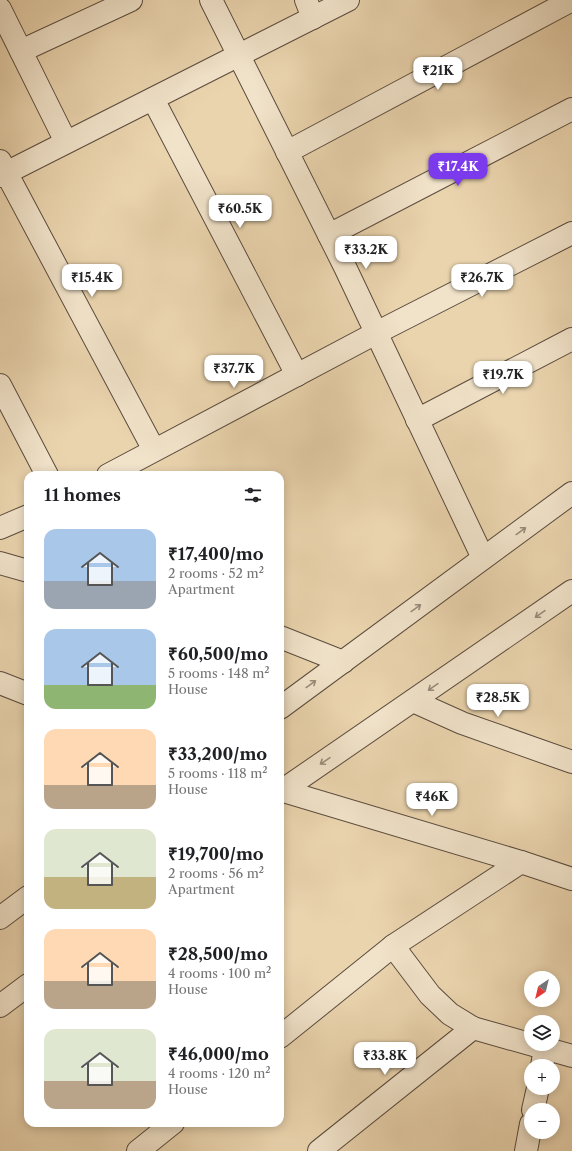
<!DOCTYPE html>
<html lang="en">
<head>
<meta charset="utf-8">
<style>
  :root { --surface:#fff; --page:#f6f6f6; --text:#202124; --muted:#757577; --accent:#7c3aed }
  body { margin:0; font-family:"Libre Caslon Text",serif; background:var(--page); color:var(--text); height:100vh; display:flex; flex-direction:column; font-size:15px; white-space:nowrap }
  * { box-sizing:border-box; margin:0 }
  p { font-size:13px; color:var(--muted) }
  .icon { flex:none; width:22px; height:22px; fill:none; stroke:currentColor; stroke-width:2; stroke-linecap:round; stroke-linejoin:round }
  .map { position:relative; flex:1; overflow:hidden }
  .drawer { position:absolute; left:24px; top:471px; width:260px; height:656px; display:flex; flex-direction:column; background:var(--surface); border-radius:12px; box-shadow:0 2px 10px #0003 }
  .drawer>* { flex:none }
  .needle { width:26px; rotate:215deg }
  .controls { position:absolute; left:524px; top:971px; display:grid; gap:8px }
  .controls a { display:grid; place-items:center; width:36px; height:36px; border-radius:50%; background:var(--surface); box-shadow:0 2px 10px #0003; font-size:20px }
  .price { position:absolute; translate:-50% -34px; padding:0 9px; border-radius:8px; background:#fff; color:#222; font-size:13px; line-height:26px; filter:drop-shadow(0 1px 2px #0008) }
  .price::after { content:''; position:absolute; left:50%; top:24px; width:12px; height:9px; margin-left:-6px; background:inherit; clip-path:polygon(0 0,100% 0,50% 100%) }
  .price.on { background:var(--accent); color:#fff }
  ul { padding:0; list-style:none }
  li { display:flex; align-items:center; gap:12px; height:100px; padding:0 20px }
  li span { display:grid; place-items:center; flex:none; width:112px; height:80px; border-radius:12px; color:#555 }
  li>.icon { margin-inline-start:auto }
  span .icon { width:48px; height:48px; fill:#fffc; stroke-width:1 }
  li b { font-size:17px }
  h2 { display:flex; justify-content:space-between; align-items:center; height:48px; padding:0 20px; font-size:17px }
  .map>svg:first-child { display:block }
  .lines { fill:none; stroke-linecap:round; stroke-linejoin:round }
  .minor-casing { stroke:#5b4c3e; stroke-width:24 }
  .tertiary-casing { stroke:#5b4c3e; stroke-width:24 }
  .minor { stroke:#f1e3ca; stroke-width:22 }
  .tertiary { stroke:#f1e3ca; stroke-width:22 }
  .oneway { stroke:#988b7a }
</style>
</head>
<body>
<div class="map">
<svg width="572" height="1151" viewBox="0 0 572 1151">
  <rect width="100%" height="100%" fill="#ead4ae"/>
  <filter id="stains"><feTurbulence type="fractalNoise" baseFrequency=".005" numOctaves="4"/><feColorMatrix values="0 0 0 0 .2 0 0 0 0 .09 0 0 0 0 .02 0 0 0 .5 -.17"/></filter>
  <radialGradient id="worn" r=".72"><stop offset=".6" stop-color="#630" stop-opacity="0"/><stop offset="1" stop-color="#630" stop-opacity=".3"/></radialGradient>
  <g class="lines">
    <defs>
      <g id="minor">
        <polyline points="211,0 345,267 483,558"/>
        <polyline points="306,0 313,18"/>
        <polyline points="0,9 66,142"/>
        <polyline points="21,51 131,0"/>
        <polyline points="153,99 297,375"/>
        <polyline points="287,152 572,0"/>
        <polyline points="0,161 154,450"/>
        <polyline points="0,176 348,0"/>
        <polyline points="329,235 572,109"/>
        <polyline points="0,385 47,475"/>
        <polyline points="417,420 572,339"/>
        <polyline points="108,475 376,333 572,233"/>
        <polyline points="0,528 28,516"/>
        <polyline points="0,563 28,571"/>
        <polyline points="280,637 343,662"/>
        <polyline points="0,683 28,694"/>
        <polyline points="413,701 462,723 572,762"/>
        <polyline points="280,790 521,862 572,879"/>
        <polyline points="393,946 430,995 450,1014 473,1028 572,1056"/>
        <polyline points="280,1037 393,946 521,862"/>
        <polyline points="542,1066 545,1048"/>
        <polyline points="533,1110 538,1088"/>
        <polyline points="138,1151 173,1123"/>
        <polyline points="319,1151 473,1028"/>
        <polyline points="526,1151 531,1124"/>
      </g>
      <g id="tertiary">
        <polyline points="280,708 572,493"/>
        <polyline points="280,792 572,591"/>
        <polyline points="0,918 28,897"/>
        <polyline points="0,1006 28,985"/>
      </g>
    </defs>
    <use href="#minor" class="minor-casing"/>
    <use href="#tertiary" class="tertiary-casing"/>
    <use href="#minor" class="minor"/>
    <use href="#tertiary" class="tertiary"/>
  </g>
  <defs><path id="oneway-shaft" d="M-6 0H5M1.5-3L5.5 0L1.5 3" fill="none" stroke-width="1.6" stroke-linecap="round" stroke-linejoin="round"/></defs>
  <g class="oneway">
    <use href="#oneway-shaft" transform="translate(521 531) rotate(-36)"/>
    <use href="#oneway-shaft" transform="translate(416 608) rotate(-36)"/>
    <use href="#oneway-shaft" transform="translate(540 614) rotate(145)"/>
    <use href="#oneway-shaft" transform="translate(311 684) rotate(-36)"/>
    <use href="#oneway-shaft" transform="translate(433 687) rotate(145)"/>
    <use href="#oneway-shaft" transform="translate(325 761) rotate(146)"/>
  </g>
  <rect width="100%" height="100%" filter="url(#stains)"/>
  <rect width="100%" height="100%" fill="url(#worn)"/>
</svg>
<div class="controls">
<a><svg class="needle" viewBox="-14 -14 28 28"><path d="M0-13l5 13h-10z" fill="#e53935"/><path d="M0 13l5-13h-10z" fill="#757577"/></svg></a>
<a><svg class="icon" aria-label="layers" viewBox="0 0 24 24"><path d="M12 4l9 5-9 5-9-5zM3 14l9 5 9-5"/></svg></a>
<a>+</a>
<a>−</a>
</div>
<b class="price" style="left:438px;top:91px">₹21K</b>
<b class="price on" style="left:458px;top:187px">₹17.4K</b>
<b class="price" style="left:240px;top:229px">₹60.5K</b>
<b class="price" style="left:366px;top:270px">₹33.2K</b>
<b class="price" style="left:92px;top:298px">₹15.4K</b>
<b class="price" style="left:482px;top:298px">₹26.7K</b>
<b class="price" style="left:234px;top:389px">₹37.7K</b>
<b class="price" style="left:503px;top:395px">₹19.7K</b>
<b class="price" style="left:498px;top:718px">₹28.5K</b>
<b class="price" style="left:432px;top:817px">₹46K</b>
<b class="price" style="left:385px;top:1076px">₹33.8K</b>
<section class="drawer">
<h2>11 homes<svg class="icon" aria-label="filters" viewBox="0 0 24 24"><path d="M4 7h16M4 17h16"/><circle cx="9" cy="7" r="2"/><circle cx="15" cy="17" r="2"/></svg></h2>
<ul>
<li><span style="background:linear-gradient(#a9c7e8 65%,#9aa5b1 0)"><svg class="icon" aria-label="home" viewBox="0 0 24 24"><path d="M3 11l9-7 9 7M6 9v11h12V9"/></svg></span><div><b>₹17,400/mo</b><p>2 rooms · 52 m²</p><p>Apartment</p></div></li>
<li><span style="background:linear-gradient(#a9c7e8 70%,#8fb573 0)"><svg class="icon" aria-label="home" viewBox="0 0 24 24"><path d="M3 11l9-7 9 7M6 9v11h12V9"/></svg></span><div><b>₹60,500/mo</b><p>5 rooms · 148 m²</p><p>House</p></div></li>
<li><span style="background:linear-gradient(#ffd9b3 70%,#b9a48a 0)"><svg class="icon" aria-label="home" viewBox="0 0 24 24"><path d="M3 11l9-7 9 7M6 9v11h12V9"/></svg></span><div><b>₹33,200/mo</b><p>5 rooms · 118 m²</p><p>House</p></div></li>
<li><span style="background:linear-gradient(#dfe7d0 60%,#c2b280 0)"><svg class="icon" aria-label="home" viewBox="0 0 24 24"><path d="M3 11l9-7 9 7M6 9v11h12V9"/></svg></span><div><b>₹19,700/mo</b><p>2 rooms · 56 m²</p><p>Apartment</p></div></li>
<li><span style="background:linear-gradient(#ffd9b3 65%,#b9a48a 0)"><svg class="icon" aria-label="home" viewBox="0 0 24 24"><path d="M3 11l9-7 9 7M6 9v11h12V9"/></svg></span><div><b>₹28,500/mo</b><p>4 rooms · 100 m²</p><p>House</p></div></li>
<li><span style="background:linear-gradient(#dfe7d0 65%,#b9a48a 0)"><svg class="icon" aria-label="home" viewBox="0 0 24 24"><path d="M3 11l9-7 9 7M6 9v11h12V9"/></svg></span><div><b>₹46,000/mo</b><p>4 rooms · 120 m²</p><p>House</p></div></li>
</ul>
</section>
</div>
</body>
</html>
